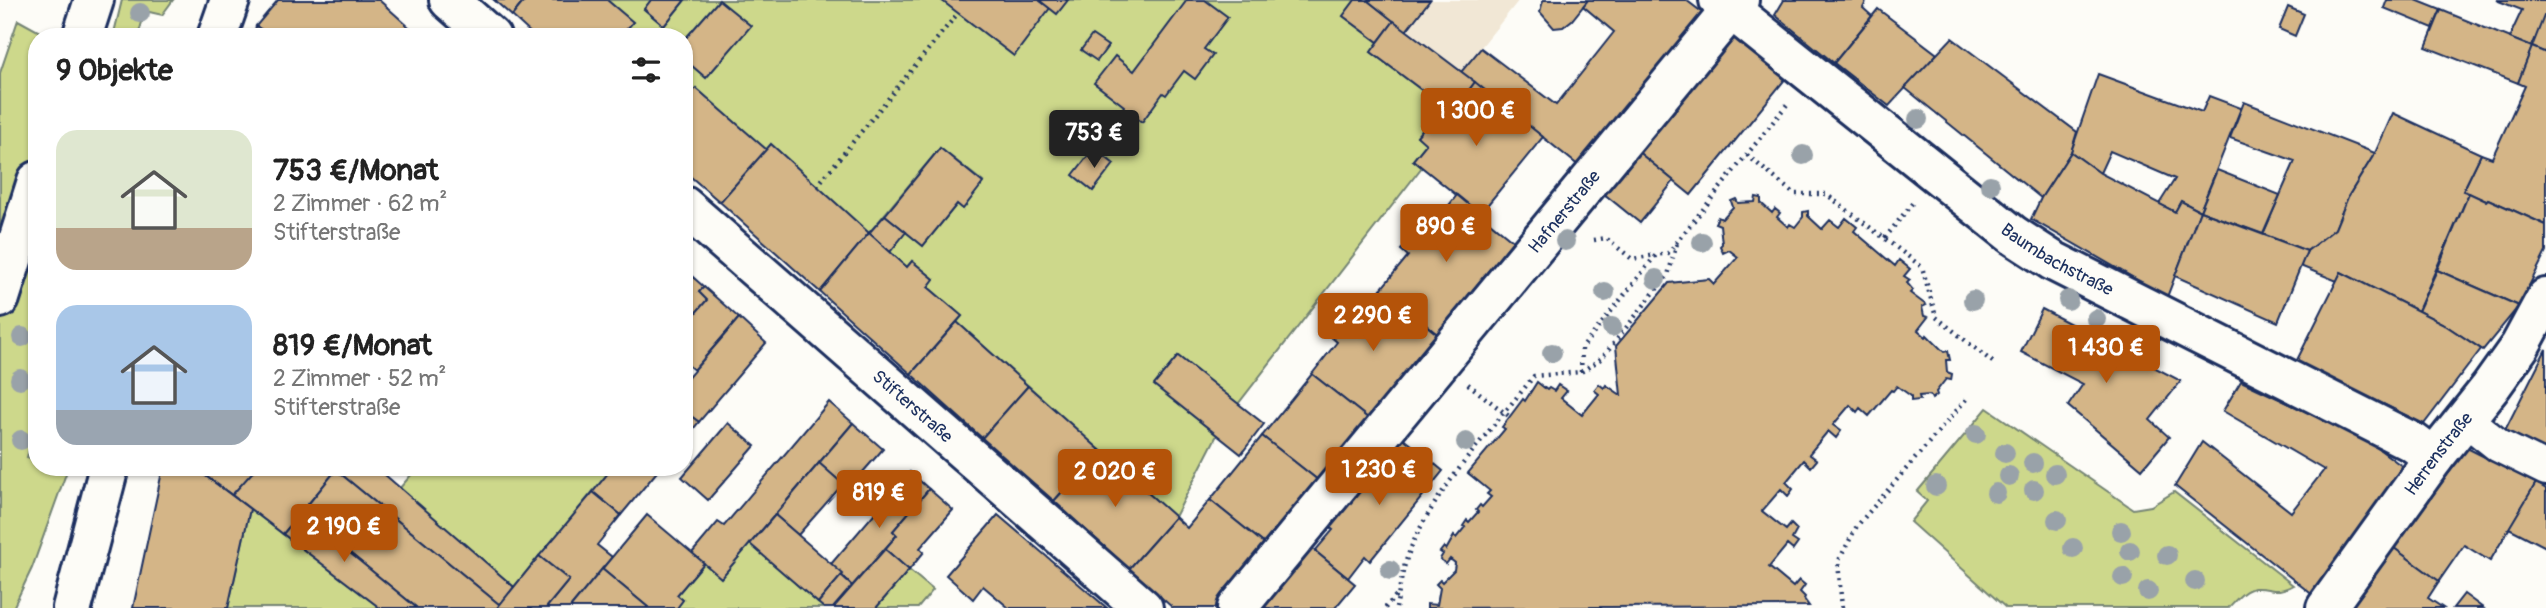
<!DOCTYPE html>
<html lang="de">
<head>
<meta charset="utf-8">
<style>
  :root { --surface:#fff; --page:#f2f2f2; --text:#222; --muted:#767676; --accent:#b45309 }
  body { margin:0; font-family:Pangolin,sans-serif; background:var(--page); color:var(--text); height:100vh; display:flex; flex-direction:column; font-size:26px; white-space:nowrap }
  * { box-sizing:border-box; margin:0 }
  p { font-size:23px; color:var(--muted) }
  .icon { flex:none; width:38px; height:38px; fill:none; stroke:currentColor; stroke-width:2; stroke-linecap:round; stroke-linejoin:round }
  .map { position:relative; flex:1; overflow:hidden }
  .sheet { position:absolute; left:28px; top:28px; width:665px; height:448px; display:flex; flex-direction:column; background:var(--surface); border-radius:28px; box-shadow:0 2px 5px #0004 }
  .sheet>* { flex:none }
  .price { position:absolute; translate:-50% -60px; padding:0 16px; border-radius:7px; background:var(--accent); color:#fff; font-size:23px; line-height:46px; filter:drop-shadow(0 2px 4px #0008) }
  .price::after { content:''; position:absolute; left:50%; top:42px; width:21px; height:16px; margin-left:-10px; background:inherit; clip-path:polygon(0 0,100% 0,50% 100%) }
  .price.selected { background:#222; color:#fff }
  ul { padding:0; list-style:none }
  li { display:flex; align-items:center; gap:21px; height:175px; padding:0 28px }
  li span { display:grid; place-items:center; flex:none; width:196px; height:140px; border-radius:21px; color:#555 }
  li>.icon { margin-inline-start:auto }
  span .icon { width:84px; height:84px; fill:#fffc; stroke-width:1 }
  li b { font-size:30px }
  h2 { display:flex; justify-content:space-between; align-items:center; height:84px; padding:0 28px; font-size:30px }
  .map>svg:first-child { display:block }
  .built { fill:#f1e7d5 }
  .green { fill:#cdd88b; stroke:#748474; stroke-width:2 }
  .building { fill:#d4b587; stroke:#1b2f5e; stroke-width:2 }
  .lines { fill:none; stroke-linecap:round; stroke-linejoin:round }
  .pedestrian-casing { stroke:#1b2f5e; stroke-width:37 }
  .minor-casing { stroke:#1b2f5e; stroke-width:44 }
  .primary-casing { stroke:#1b2f5e; stroke-width:44 }
  .path { stroke:#1b2f5e; stroke-width:4.5; stroke-dasharray:2 5; stroke-linecap:butt }
  .pedestrian { stroke:#fdfcf7; stroke-width:32 }
  .minor { stroke:#fdfcf7; stroke-width:38 }
  .primary { stroke:#fdfcf7; stroke-width:38 }
  .tree { fill:#99a2a9 }
  .labels { text-anchor:middle; dominant-baseline:central; stroke-width:7; stroke-linejoin:round; paint-order:stroke }
  .street-label { font-size:18px; fill:#1b2f5e; stroke:#fdfcf7 }
</style>
</head>
<body>
<div class="map">
<svg width="2546" height="608" viewBox="0 0 2546 608">
  <rect width="100%" height="100%" fill="#fdfcf7"/>
  <filter id="ink" filterUnits="userSpaceOnUse"><feTurbulence type="fractalNoise" baseFrequency=".0143" numOctaves="2"/><feDisplacementMap in="SourceGraphic" scale="14" xChannelSelector="R" yChannelSelector="G"/><feConvolveMatrix kernelMatrix="1 2 1 2 8 2 1 2 1" color-interpolation-filters="sRGB"/></filter>
  <g filter="url(#ink)">
    <polygon class="built" points="1367,0 1519,0 1461,72"/>
    <g class="green">
      <polygon points="122,0 173,0 162,15 145,11 138,37 113,37"/>
      <polygon points="607,0 651,0 644,9 664,26 685,0 1355,0 1343,16 1378,42 1371,52 1436,101 1428,111 1433,116 1417,136 1426,144 1413,160 1422,167 1238,404 1178,356 1155,385 1217,435 1175,517 957,322 962,316 928,287 934,279 912,261 907,267 890,252 906,232 923,245 957,204 963,208 983,182 940,148 869,233 771,144 767,150 696,88 693,92 684,84 684,37 630,37 624,32 633,22"/>
      <polygon points="18,20 40,32 44,37 37,37 37,421 27,457 37,460 37,467 68,468 32,568 13,608 0,608 0,73"/>
      <path d="M1987 408 2133 509 2151 506 2174 492 2293 585C2275 595 2272 587 2255 588 2244 589 2235 601 2228 608H2006L1910 522 1927 501 1917 492Z"/>
      <polygon points="418,467 613,467 514,587 399,489"/>
      <polygon points="250,509 380,608 228,608"/>
      <polygon points="750,544 824,608 677,608 683,600 677,595 704,563"/>
      <polygon points="909,570 933,590 918,608 876,608"/>
    </g>
    <g class="building">
      <polygon points="278,0 379,0 419,36 272,37 256,26"/>
      <polygon points="494,0 525,0 512,16"/>
      <polygon points="525,0 607,0 633,22 620,37 535,37 512,16"/>
      <polygon points="651,0 685,0 664,26 644,9"/>
      <polygon points="719,0 751,26 706,78 684,59 684,40"/>
      <polygon points="941,0 1039,0 1050,8 1014,56"/>
      <polygon points="1039,0 1068,0 1057,14"/>
      <polygon points="1187,0 1205,0 1228,17 1204,49 1213,55 1195,79 1184,71 1166,95 1163,93 1142,122 1123,108 1124,106 1094,83 1115,56 1134,71"/>
      <polygon points="1355,0 1367,0 1394,21 1378,42 1343,16"/>
      <polygon points="1367,0 1430,0 1406,31"/>
      <polygon points="1543,0 1588,0 1572,20 1563,27 1554,28 1540,12"/>
      <polygon points="1588,0 1686,0 1703,13 1579,166 1461,72 1481,48 1556,105 1614,32 1583,6"/>
      <polygon points="1784,0 1867,0 1863,8 1872,16 1834,63 1775,15"/>
      <polygon points="2387,0 2416,0 2441,10 2433,28 2384,8"/>
      <polygon points="2496,0 2546,0 2546,16 2532,47 2509,38 2522,10"/>
      <polygon points="2288,7 2304,14 2295,36 2279,29"/>
      <polygon points="1878,9 1937,54 1889,106 1834,63"/>
      <polygon points="2441,10 2532,47 2518,83 2426,47"/>
      <polygon points="2544,16 2546,16 2546,53 2532,47"/>
      <polygon points="1394,21 1475,82 1445,122 1427,112 1436,101 1371,52"/>
      <polygon points="256,26 272,37 253,37"/>
      <polygon points="1733,33 1787,77 1691,195 1637,151"/>
      <polygon points="1092,35 1108,46 1097,61 1081,50"/>
      <polygon points="1952,38 2077,132 2071,152 2041,198 1905,88"/>
      <polygon points="2532,47 2546,53 2546,225 2488,199 2486,201 2463,191 2481,154 2492,158 2525,86 2518,83"/>
      <polygon points="2098,74 2202,112 2209,96 2241,108 2200,211 2181,201 2175,212 2159,204 2175,179 2110,151 2100,173 2071,152"/>
      <polygon points="1475,82 1543,137 1480,214 1413,160 1426,144 1417,136 1435,114 1445,122"/>
      <polygon points="696,88 767,150 720,202 684,171 684,101"/>
      <polygon points="2244,102 2375,153 2348,197 2335,229 2307,251 2263,234 2295,161 2230,138"/>
      <polygon points="2393,113 2481,154 2463,191 2469,193 2418,311 2341,272 2337,281 2300,266 2307,251 2335,229 2348,197 2375,153"/>
      <polygon points="771,144 869,233 820,292 720,202"/>
      <polygon points="940,148 983,183 963,209 957,204 923,246 885,215"/>
      <polygon points="1094,148 1114,164 1093,191 1073,175"/>
      <polygon points="1637,151 1674,181 1640,223 1603,193"/>
      <polygon points="2071,152 2100,173 2175,212 2181,201 2200,211 2167,297 2031,219 2041,198"/>
      <polygon points="2217,170 2280,195 2263,234 2200,211"/>
      <polygon points="2469,193 2486,201 2488,199 2546,225 2546,252 2519,306 2437,270"/>
      <polygon points="1457,195 1513,241 1437,334 1381,289 1408,256 1401,250 1421,226 1428,232"/>
      <polygon points="1756,197 1761,198 1761,203 1772,213 1775,209 1780,213 1777,217 1788,227 1790,224 1795,227 1803,217 1803,212 1808,211 1808,216 1822,229 1830,220 1839,227 1846,218 1857,227 1854,231 1895,266 1899,260 1910,269 1904,276 1910,280 1907,283 1913,290 1910,293 1926,305 1922,307 1924,316 1928,317 1918,330 1926,337 1927,335 1944,352 1948,351 1950,360 1946,360 1947,372 1952,374 1951,380 1946,379 1936,392 1937,395 1932,399 1930,395 1919,396 1920,400 1911,401 1911,396 1897,386 1893,391 1891,390 1869,416 1860,408 1857,412 1850,405 1833,425 1841,431 1836,438 1828,431 1809,454 1817,460 1811,467 1804,460 1786,482 1793,489 1788,496 1781,489 1762,511 1786,530 1791,524 1797,530 1792,539 1798,543 1793,550 1787,545 1769,567 1793,587 1799,580 1805,585 1800,592 1805,597 1804,599 1809,606 1427,608 1427,604 1437,605 1440,588 1436,584 1440,580 1442,582 1454,570 1455,563 1450,559 1446,564 1440,559 1443,554 1440,552 1444,547 1446,550 1454,536 1456,538 1465,527 1463,526 1467,520 1469,522 1478,512 1476,510 1480,505 1482,507 1491,497 1487,494 1490,491 1468,473 1505,429 1502,427 1523,399 1525,401 1537,382 1547,390 1549,388 1554,391 1558,385 1567,391 1561,398 1582,415 1599,394 1594,390 1599,384 1604,388 1606,385 1621,395 1616,346 1669,283 1709,279 1714,284 1738,257 1729,250 1723,253 1720,246 1722,244 1720,225 1715,223 1718,217 1722,219 1733,207 1731,201 1736,199 1738,203 1755,202"/>
      <polygon points="2200,211 2307,251 2278,322 2175,276"/>
      <polygon points="885,215 906,232 890,252 869,233"/>
      <polygon points="869,233 907,267 912,261 934,279 928,287 962,316 911,374 820,292"/>
      <polygon points="684,269 704,287 699,292 707,300 688,322 684,319"/>
      <polygon points="2437,270 2519,306 2483,350 2442,323 2418,311"/>
      <polygon points="2341,272 2442,323 2481,349 2424,424 2296,362"/>
      <polygon points="704,287 739,318 694,370 684,362 684,319 688,322 707,300 699,292"/>
      <polygon points="1381,289 1437,334 1369,419 1312,374 1337,342 1330,336 1348,313 1356,320"/>
      <polygon points="2042,309 2181,381 2150,420 2169,437 2142,469 2068,406 2083,384 2021,352"/>
      <polygon points="739,318 766,343 699,422 684,411 684,382"/>
      <polygon points="957,322 1028,386 982,438 911,374"/>
      <polygon points="2546,349 2546,455 2503,434"/>
      <polygon points="1178,356 1264,424 1241,454 1154,385"/>
      <polygon points="1312,374 1369,419 1319,481 1262,436"/>
      <polygon points="2241,381 2368,441 2406,469 2314,596 2175,486 2202,442 2291,512 2324,470 2223,411"/>
      <polygon points="1028,386 1100,450 1054,501 982,438"/>
      <polygon points="829,402 853,423 721,578 692,553 718,522 724,526"/>
      <polygon points="684,411 699,422 684,440"/>
      <polygon points="728,423 755,446 708,500 682,477"/>
      <polygon points="853,423 883,449 848,489 819,463"/>
      <polygon points="1262,436 1319,481 1267,546 1210,500"/>
      <polygon points="1401,436 1443,471 1370,561 1365,556 1348,578 1315,551 1333,530 1328,526"/>
      <polygon points="2467,448 2536,483 2490,561 2464,545 2439,581 2394,548"/>
      <polygon points="1100,450 1175,517 1129,569 1054,501"/>
      <polygon points="819,463 843,484 798,535 775,515"/>
      <polygon points="163,467 179,467 199,471 250,509 228,608 133,608"/>
      <polygon points="179,467 256,467 257,468 232,495 199,471"/>
      <polygon points="339,467 376,467 514,587 500,605 336,470"/>
      <polygon points="339,467 283,534 232,495 257,467"/>
      <polygon points="613,467 661,467 621,515 593,492"/>
      <polygon points="336,470 500,605 497,608 417,608 301,513"/>
      <polygon points="910,472 929,489 893,531 897,535 852,586 831,564"/>
      <polygon points="2536,483 2546,489 2546,547 2509,528"/>
      <polygon points="929,489 953,510 920,548 924,552 909,570 885,549 897,535 893,531"/>
      <polygon points="593,492 621,515 597,545 612,557 570,608 546,608 569,580 539,556"/>
      <polygon points="1210,500 1267,546 1215,608 1173,608 1129,569 1175,517 1187,528"/>
      <polygon points="301,513 417,608 380,608 283,534"/>
      <polygon points="647,515 704,563 677,595 683,600 677,608 649,608 602,569"/>
      <polygon points="775,515 843,574 818,603 750,544"/>
      <polygon points="998,515 1107,608 1009,608 983,586 973,599 946,575"/>
      <polygon points="1309,546 1355,584 1335,608 1258,608"/>
      <polygon points="2394,548 2439,581 2428,598 2443,608 2350,608"/>
      <polygon points="885,549 909,570 876,608 833,608"/>
      <polygon points="539,556 569,580 546,608 497,608"/>
      <polygon points="602,569 649,608 570,608"/>
      <polygon points="841,576 852,586 833,608 824,608 818,603"/>
      <polygon points="2464,594 2483,608 2453,608"/>
    </g>
    <g class="lines">
      <defs>
        <polyline id="pedestrian" points="2465,419 2499,446 2546,469"/>
        <g id="minor">
          <polyline points="449,0 491,37"/>
          <path id="s1" d="M1719 0 2013 235 2053 261 2414 443 2434 458"/>
          <polyline points="82,37 94,0"/>
          <path id="s2" d="M684 206 1143 608"/>
          <polyline points="0,298 37,181"/>
          <path id="s3" d="M1237 608 1739 0"/>
          <path id="s4" d="M2326 608 2434 458 2490 388 2520 346 2546 298"/>
        </g>
        <g id="primary">
          <polyline points="217,37 230,0"/>
          <polyline points="72,608 109,467"/>
        </g>
      </defs>
      <use href="#pedestrian" class="pedestrian-casing"/>
      <use href="#minor" class="minor-casing"/>
      <use href="#primary" class="primary-casing"/>
      <g class="path">
        <polyline points="1747,155 1794,194 1826,194 1922,267 1936,317 1995,364"/>
        <polyline points="817,186 958,13"/>
        <polyline points="1885,238 1914,201"/>
        <polyline points="1594,240 1606,238 1632,259 1656,255"/>
        <polyline points="1581,372 1582,348 1656,255 1668,253 1789,102"/>
        <polyline points="1468,384 1510,417"/>
        <polyline points="1385,608 1398,593"/>
        <path d="M1396 608C1399 593 1401 576 1406 561 1426 499 1493 428 1534 376L1581 372 1602 358 1668 275 1678 240"/>
        <polyline points="1842,608 1838,562 1857,526 1969,396"/>
      </g>
      <use href="#pedestrian" class="pedestrian"/>
      <use href="#minor" class="minor"/>
      <use href="#primary" class="primary"/>
    </g>
    <g class="tree">
      <circle cx="140" cy="13" r="10"/>
      <circle cx="1918" cy="119" r="10"/>
      <circle cx="1803" cy="155" r="10"/>
      <circle cx="1990" cy="185" r="10"/>
      <circle cx="1565" cy="241" r="10"/>
      <circle cx="1702" cy="242" r="10"/>
      <circle cx="1656" cy="279" r="10"/>
      <circle cx="1605" cy="292" r="10"/>
      <circle cx="1973" cy="300" r="10"/>
      <circle cx="2068" cy="300" r="10"/>
      <circle cx="2096" cy="319" r="10"/>
      <circle cx="1612" cy="327" r="10"/>
      <circle cx="22" cy="337" r="10"/>
      <circle cx="1552" cy="353" r="10"/>
      <circle cx="20" cy="379" r="10"/>
      <circle cx="1976" cy="434" r="10"/>
      <circle cx="21" cy="440" r="10"/>
      <circle cx="1466" cy="442" r="10"/>
      <circle cx="2005" cy="453" r="10"/>
      <circle cx="2033" cy="463" r="10"/>
      <circle cx="2055" cy="474" r="10"/>
      <circle cx="2009" cy="476" r="10"/>
      <circle cx="1936" cy="486" r="10"/>
      <circle cx="2034" cy="490" r="10"/>
      <circle cx="1996" cy="493" r="10"/>
      <circle cx="2057" cy="520" r="10"/>
      <circle cx="2121" cy="531" r="10"/>
      <circle cx="2073" cy="548" r="10"/>
      <circle cx="2130" cy="551" r="10"/>
      <circle cx="2167" cy="555" r="10"/>
      <circle cx="1390" cy="570" r="10"/>
      <circle cx="2123" cy="577" r="10"/>
      <circle cx="2195" cy="581" r="10"/>
      <circle cx="2148" cy="591" r="10"/>
    </g>
  </g>
  <g class="labels">
    <g class="street-label">
      <text stroke="none"><textPath href="#s3" startOffset="514">Hafnerstraße</textPath></text>
      <text stroke="none"><textPath href="#s1" startOffset="427">Baumbachstraße</textPath></text>
      <text stroke="none"><textPath href="#s2" startOffset="304">Stifterstraße</textPath></text>
      <text stroke="none"><textPath href="#s4" startOffset="191">Herrenstraße</textPath></text>
    </g>
  </g>
</svg>
<b class="price" style="left:1476px;top:148px">1 300 €</b>
<b class="price selected" style="left:1094px;top:170px">753 €</b>
<b class="price" style="left:1446px;top:264px">890 €</b>
<b class="price" style="left:1373px;top:353px">2 290 €</b>
<b class="price" style="left:2106px;top:385px">1 430 €</b>
<b class="price" style="left:1379px;top:507px">1 230 €</b>
<b class="price" style="left:1115px;top:509px">2 020 €</b>
<b class="price" style="left:879px;top:530px">819 €</b>
<b class="price" style="left:344px;top:564px">2 190 €</b>
<section class="sheet">
<h2>9 Objekte<svg class="icon" aria-label="filters" viewBox="0 0 24 24"><path d="M4 7h16M4 17h16"/><circle cx="9" cy="7" r="2"/><circle cx="15" cy="17" r="2"/></svg></h2>
<ul>
<li><span style="background:linear-gradient(#dfe7d0 70%,#b9a48a 0)"><svg class="icon" aria-label="home" viewBox="0 0 24 24"><path d="M3 11l9-7 9 7M6 9v11h12V9"/></svg></span><div><b>753 €/Monat</b><p>2 Zimmer · 62 m²</p><p>Stifterstraße</p></div></li>
<li><span style="background:linear-gradient(#a9c7e8 75%,#9aa5b1 0)"><svg class="icon" aria-label="home" viewBox="0 0 24 24"><path d="M3 11l9-7 9 7M6 9v11h12V9"/></svg></span><div><b>819 €/Monat</b><p>2 Zimmer · 52 m²</p><p>Stifterstraße</p></div></li>
</ul>
</section>
</div>
</body>
</html>
